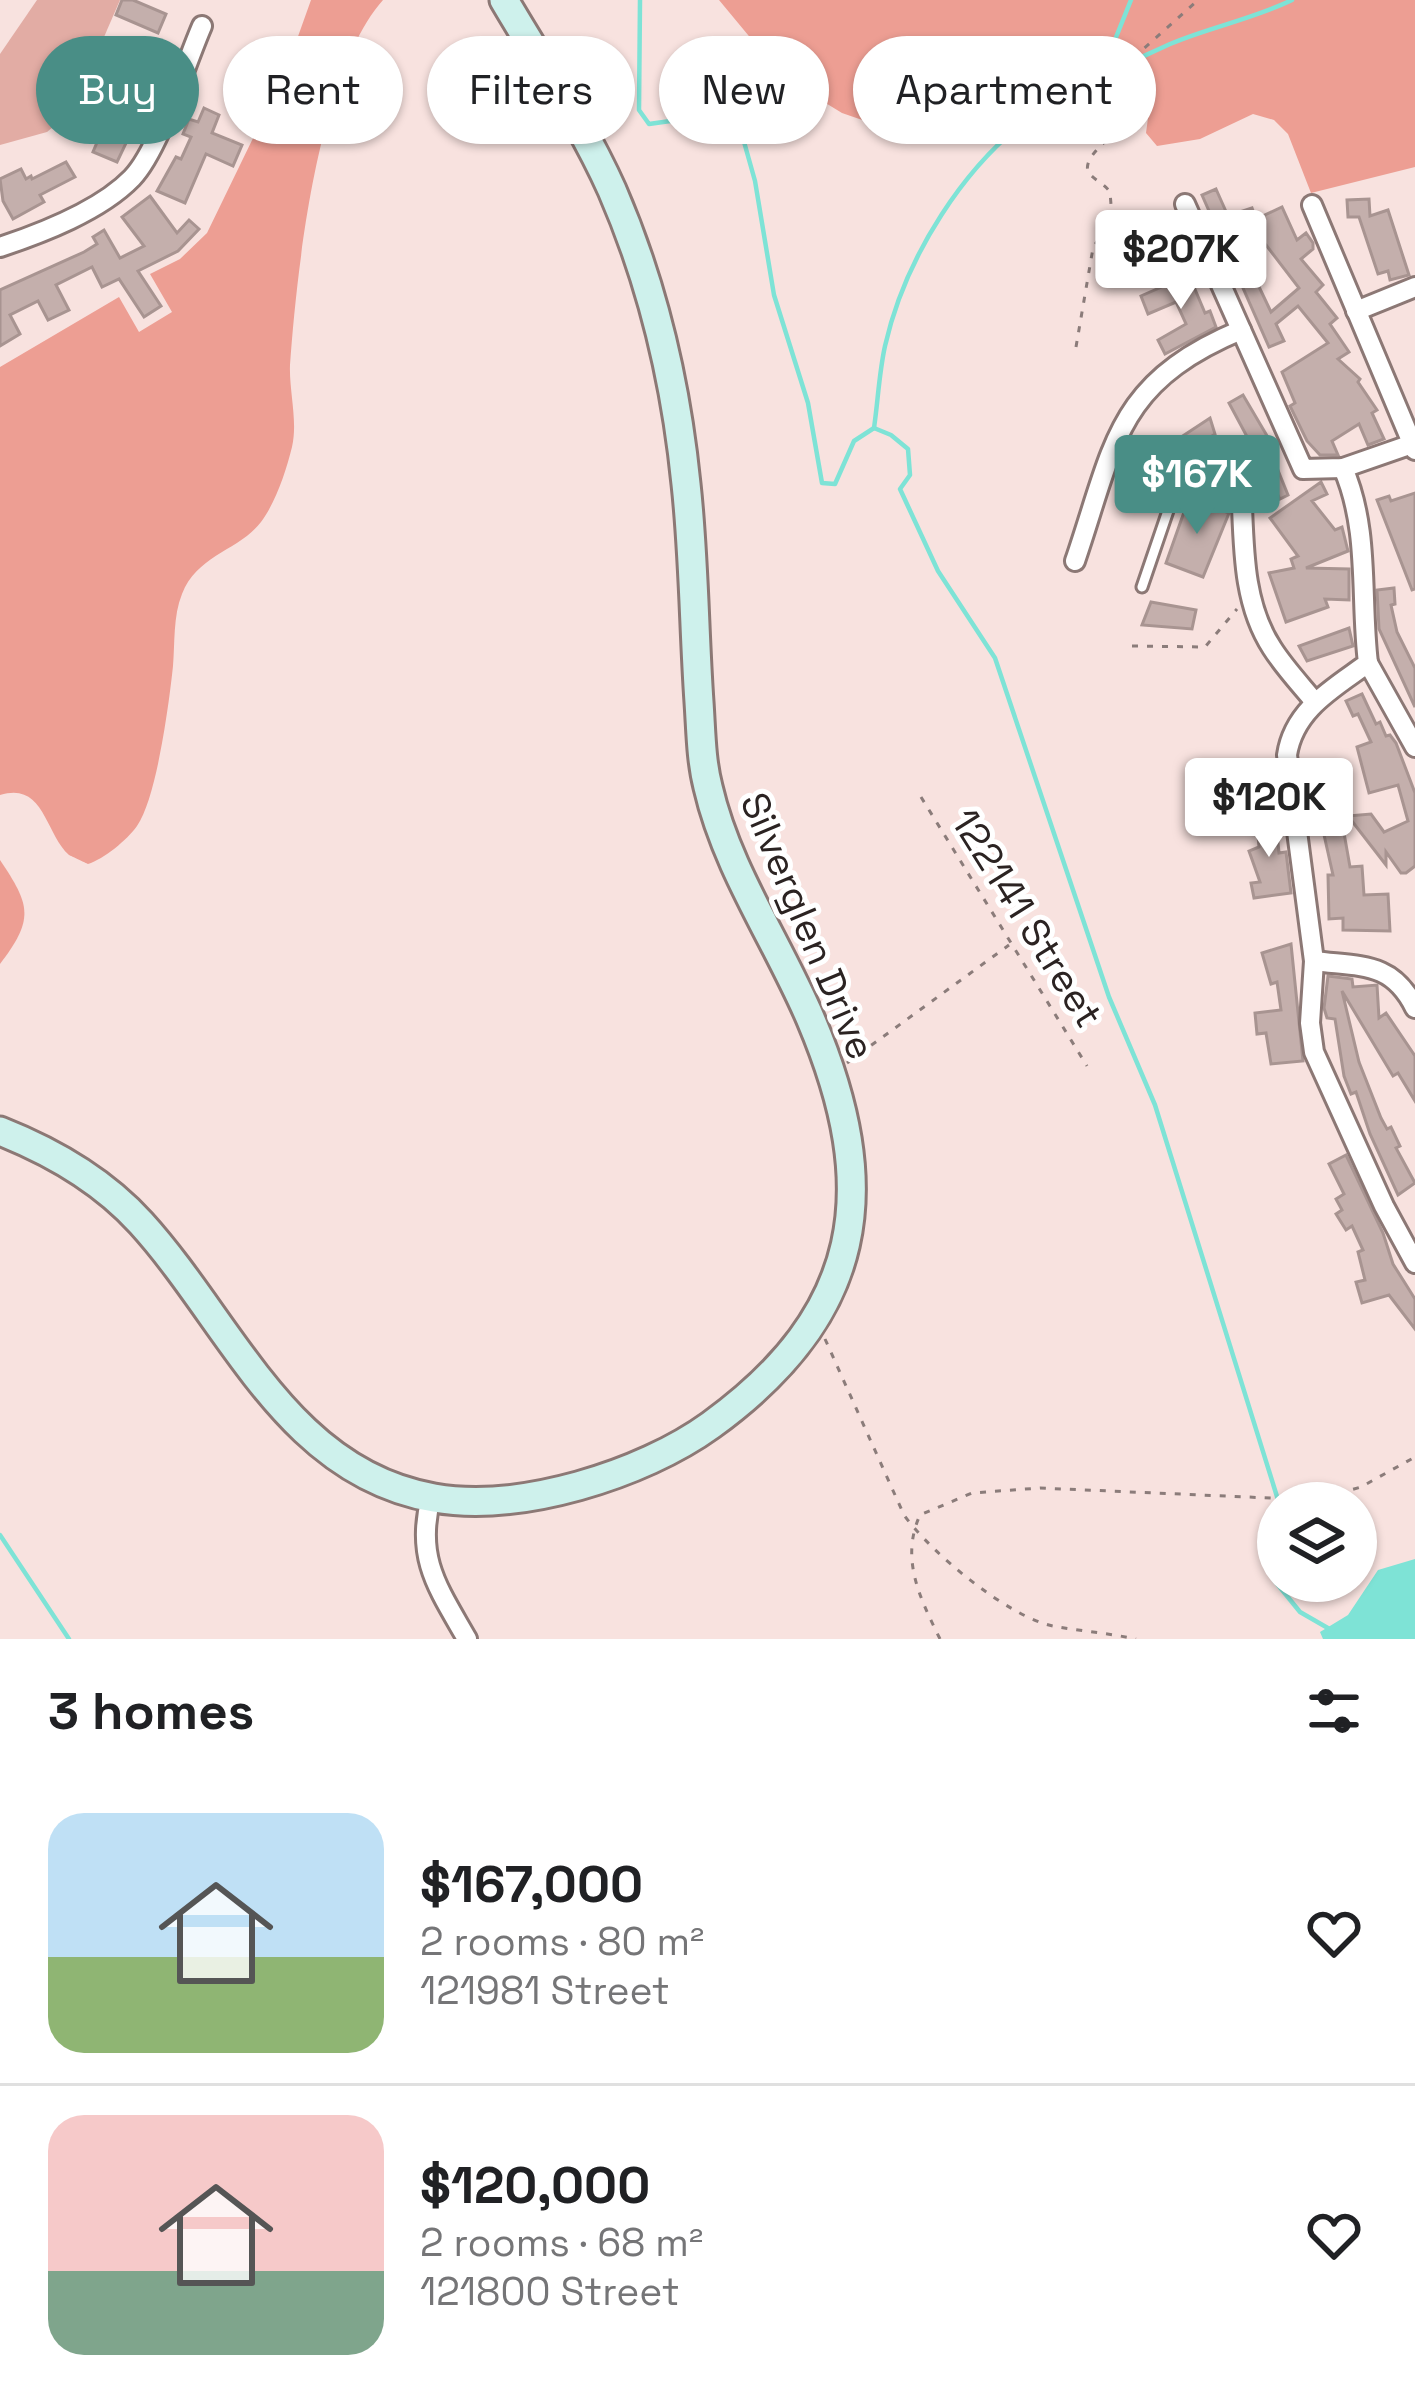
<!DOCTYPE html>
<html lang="en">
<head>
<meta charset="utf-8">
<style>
  :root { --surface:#fff; --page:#f2f2f2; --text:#202124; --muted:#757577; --line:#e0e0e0; --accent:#498e86 }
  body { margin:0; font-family:"Space Grotesk",sans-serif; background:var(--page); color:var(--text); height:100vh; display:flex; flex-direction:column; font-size:45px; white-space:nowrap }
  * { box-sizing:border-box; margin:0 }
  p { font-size:39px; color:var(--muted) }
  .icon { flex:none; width:66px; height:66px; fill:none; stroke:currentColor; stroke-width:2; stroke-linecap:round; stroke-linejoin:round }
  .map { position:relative; height:1639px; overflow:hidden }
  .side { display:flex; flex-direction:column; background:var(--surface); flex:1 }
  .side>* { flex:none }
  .top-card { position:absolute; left:36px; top:36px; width:1344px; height:108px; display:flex; gap:24px }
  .controls { position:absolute; left:1257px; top:1482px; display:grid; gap:24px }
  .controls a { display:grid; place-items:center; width:120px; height:120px; border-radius:50%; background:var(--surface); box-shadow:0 3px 9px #0004; font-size:60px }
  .price { position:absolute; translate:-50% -102px; padding:0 27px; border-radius:12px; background:#fff; color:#222; font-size:39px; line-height:78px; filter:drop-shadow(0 3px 6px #0008) }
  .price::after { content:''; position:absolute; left:50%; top:72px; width:36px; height:27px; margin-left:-18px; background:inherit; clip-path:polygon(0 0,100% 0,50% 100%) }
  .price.active { background:var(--accent); color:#fff }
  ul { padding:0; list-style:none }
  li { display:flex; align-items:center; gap:36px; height:300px; padding:0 48px }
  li+li { border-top:3px solid var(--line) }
  li span { display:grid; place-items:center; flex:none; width:336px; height:240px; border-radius:36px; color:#555 }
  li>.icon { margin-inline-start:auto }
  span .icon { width:144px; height:144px; fill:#fffc; stroke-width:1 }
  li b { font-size:51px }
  h2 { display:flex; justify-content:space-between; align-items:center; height:144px; padding:0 48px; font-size:51px }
  .tag { padding:0 42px; border-radius:54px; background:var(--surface); box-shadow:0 3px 9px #0004; font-size:42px; line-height:108px }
  .tag.active { background:var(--accent); color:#fff }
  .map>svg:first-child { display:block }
  .green { fill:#e2aca4 }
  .forest { fill:#ed9e93 }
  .water { fill:#7ee3d6 }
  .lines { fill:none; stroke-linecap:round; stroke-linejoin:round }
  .stream { stroke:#7ee3d6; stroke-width:4.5 }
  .building { fill:#c4afac; stroke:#a89491; stroke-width:3; fill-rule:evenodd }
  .lane-casing { stroke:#8c7875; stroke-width:15 }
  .street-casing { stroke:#8c7875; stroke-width:24 }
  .secondary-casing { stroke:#8c7875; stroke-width:33 }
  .path { stroke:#8b7c7a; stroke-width:3; stroke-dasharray:6 9; stroke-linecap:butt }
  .lane { stroke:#fff; stroke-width:9 }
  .street { stroke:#fff; stroke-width:18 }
  .secondary { stroke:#cef1ec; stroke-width:27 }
  .labels { text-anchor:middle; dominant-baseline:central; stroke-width:10; stroke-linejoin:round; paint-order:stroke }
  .street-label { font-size:39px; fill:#2b2322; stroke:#fff }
</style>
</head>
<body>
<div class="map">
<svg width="1415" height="1639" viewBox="0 0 1415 1639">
  <rect width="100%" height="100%" fill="#f8e2df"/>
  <polygon class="green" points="37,0 120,0 72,111 47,132 0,145 0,54"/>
  <g class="forest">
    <path d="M311 0H383C318 73 297 268 290 365 289 391 298 421 292 447 286 471 276 502 261 522 239 551 198 554 182 594 173 616 175 643 173 666 169 703 157 797 137 826 127 840 104 859 88 864 86 863 71 856 69 855 45 833 44 781 0 795V367L119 297 139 332 172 312 150 274 180 259 207 233 286 70Z"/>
    <polygon points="719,0 1415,0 1415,167 1311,193 1288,134 1274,120 1253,114 1200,139 1157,146 1146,133 1150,103 1141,79 1139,59 1097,72 1056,94 894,131 842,113 783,77"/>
    <path d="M0 860C31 906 34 919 0 964Z"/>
  </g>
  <polygon class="water" points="1415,1559 1415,1639 1323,1639 1320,1632 1348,1615 1378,1570"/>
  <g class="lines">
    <g class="stream">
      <polyline points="640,0 639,110 649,124 713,115 739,124 755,181 774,295 808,403 822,483 835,484 854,441 874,428 891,435 908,449 910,475 900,489 938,571 995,658 1109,997 1155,1105 1279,1503"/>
      <polyline points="1100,77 1131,0"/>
      <path d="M874 428C878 401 879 373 885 346 905 258 964 163 1039 111 1079 84 1127 64 1170 44 1210 27 1253 19 1292 0"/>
      <polyline points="0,1535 69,1639"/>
      <polyline points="1278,1545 1274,1580 1300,1612 1333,1631"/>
    </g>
  </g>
  <g class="building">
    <polygon points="122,0 133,0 166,14 158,33 116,15"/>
    <polygon points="130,58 145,64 119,134 128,139 117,162 93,152 114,102 104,97 114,75 121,78"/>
    <polygon points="204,108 219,115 212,133 242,145 233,166 206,154 185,203 157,191 176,157 181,159 191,137 183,134 189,119 198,122"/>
    <polygon points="66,162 75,177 40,195 44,202 13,219 3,201 0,179 21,169 26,179 31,176 32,179"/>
    <path d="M1216 189 1228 216 1252 208 1256 219 1282 207 1297 240 1306 233 1313 243V249L1301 259 1323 285 1316 292 1337 318 1330 324 1349 352 1338 359 1360 379 1358 382 1377 410 1372 413 1384 439 1368 445 1359 424 1332 441 1338 455H1320L1307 441 1290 406 1295 403 1282 372 1328 343 1298 306 1276 324 1284 341 1269 347 1202 195ZM1266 245 1299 288 1271 312 1243 253Z"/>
    <polygon points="150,196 177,233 189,220 199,229 178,251 138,271 161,306 144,317 119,279 102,287 92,267 56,285 69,310 48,320 38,301 10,315 20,334 0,346 0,290 84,252 97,244 93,237 104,230 120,258 144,246 122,217"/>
    <polygon points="1369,199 1370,216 1388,210 1409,275 1390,280 1388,271 1378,274 1359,217 1348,217 1347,200"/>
    <polygon points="1170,237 1176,251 1130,276 1122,263"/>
    <polygon points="1189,275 1205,313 1210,311 1216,327 1165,354 1158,340 1186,324 1176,302 1148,314 1141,296"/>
    <polygon points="1243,395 1273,446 1269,448 1288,495 1280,499 1273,486 1265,489 1260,476 1266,472 1229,403"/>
    <polygon points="1210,418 1215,434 1173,461 1165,456 1169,445"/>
    <polygon points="1321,482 1327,494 1312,501 1335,530 1342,527 1348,551 1306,568 1349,569 1349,600 1325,599 1328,607 1286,622 1269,573 1294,568 1291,559 1298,556 1270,518"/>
    <polygon points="1415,493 1415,589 1412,590 1377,500 1389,496 1391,501"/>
    <polygon points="1189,498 1229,513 1203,577 1166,563"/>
    <polygon points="1394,588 1395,604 1391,605 1397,632 1415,668 1415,707 1379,629 1377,590"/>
    <polygon points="1151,602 1196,610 1192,629 1142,625"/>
    <polygon points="1349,628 1353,646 1307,661 1299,646"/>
    <polygon points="1362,694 1376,724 1380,722 1386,736 1390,735 1396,743 1415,793 1415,866 1406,873 1401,873 1386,852 1386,865 1348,816 1371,814 1384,832 1408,821 1398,785 1369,793 1357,747 1371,742 1358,714 1353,716 1346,701"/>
    <polygon points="1275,812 1279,853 1286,852 1291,893 1254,898 1251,883 1260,882 1249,851 1259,847 1256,814"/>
    <polygon points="1341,816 1350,867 1362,866 1364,895 1388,894 1390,931 1343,930 1343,918 1329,919 1328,875 1333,875 1320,817"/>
    <polygon points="1291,944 1303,1061 1271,1064 1266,1033 1257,1034 1255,1013 1281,1010 1277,982 1271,984 1262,953"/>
    <polygon points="1328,976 1352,979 1353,987 1377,985 1379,1018 1386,1013 1415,1056 1415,1101 1398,1073 1393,1076 1342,991 1359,1062 1381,1118 1387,1129 1391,1127 1400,1146 1396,1148 1415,1183 1398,1195 1370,1134 1356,1092 1351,1094 1344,1076 1335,1019 1327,1018 1324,1008"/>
    <polygon points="1346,1155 1383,1233 1393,1264 1415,1299 1415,1329 1389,1295 1362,1303 1356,1282 1365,1280 1358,1252 1363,1250 1352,1226 1346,1230 1336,1214 1342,1210 1336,1199 1344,1194 1329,1164"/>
  </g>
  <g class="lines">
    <defs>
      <polyline id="lane" points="1142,587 1172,499 1188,469 1231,446 1240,469"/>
      <g id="street">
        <polyline points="1185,204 1303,469 1343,468 1415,443"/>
        <polyline points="1312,205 1415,450"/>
        <path d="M0 247C42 233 100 211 132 178 159 150 185 65 202 26"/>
        <polyline points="1356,311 1415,287"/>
        <path d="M1343 468C1370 530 1360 597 1368 663 1334 688 1294 709 1287 755L1314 961 1310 1023 1314 1052 1384 1206 1415 1263"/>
        <path d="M1240 469C1245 529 1238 596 1272 648 1284 667 1300 684 1314 701"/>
        <path d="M1075 561C1115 444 1115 383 1241 330"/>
        <polyline points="1368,663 1415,747"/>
        <path d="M1314 961C1360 967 1392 961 1415 1008"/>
        <path d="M431 1498C415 1558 438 1588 467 1639"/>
      </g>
      <path id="secondary" d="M0 1131C53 1152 102 1180 141 1223 231 1322 287 1473 434 1498 519 1513 642 1475 711 1425 864 1314 883 1190 811 1020 778 942 727 870 708 787 701 760 701 731 699 702 694 630 694 556 686 484 676 384 652 282 612 190 582 123 541 63 504 0"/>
    </defs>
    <use href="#lane" class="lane-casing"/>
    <use href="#street" class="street-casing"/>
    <use href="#secondary" class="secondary-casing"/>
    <g class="path">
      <polyline points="1113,219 1141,227 1169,212"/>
      <path d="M1076 347 1093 248 1112 217 1110 192C1104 183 1094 180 1089 173 1077 154 1137 120 1148 102L1138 79 1140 52 1198 0"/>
      <polyline points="1132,646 1205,647 1237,609"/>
      <polyline points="921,797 1087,1066"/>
      <polyline points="847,1063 1009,945"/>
      <path d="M825 1339 904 1515C930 1552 1008 1617 1053 1626 1080 1631 1108 1633 1136 1639"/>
      <path d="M940 1639C920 1598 900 1559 920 1515L972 1493 1040 1488 1316 1500 1361 1487 1415 1457"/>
    </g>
    <use href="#lane" class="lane"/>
    <use href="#street" class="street"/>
    <use href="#secondary" class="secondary"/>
  </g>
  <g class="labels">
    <g class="street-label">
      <text transform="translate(1027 918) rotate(58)">122141 Street</text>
      <text transform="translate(808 926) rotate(67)">Silverglen Drive</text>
    </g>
  </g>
</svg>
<div class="controls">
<a><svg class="icon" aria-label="layers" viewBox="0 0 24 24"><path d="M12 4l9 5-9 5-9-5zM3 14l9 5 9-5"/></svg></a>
</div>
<b class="price" style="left:1181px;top:312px">$207K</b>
<b class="price active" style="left:1197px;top:537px">$167K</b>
<b class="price" style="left:1269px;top:860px">$120K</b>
<div class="top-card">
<a class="tag active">Buy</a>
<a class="tag">Rent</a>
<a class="tag">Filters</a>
<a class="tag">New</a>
<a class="tag">Apartment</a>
</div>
</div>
<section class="side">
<h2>3 homes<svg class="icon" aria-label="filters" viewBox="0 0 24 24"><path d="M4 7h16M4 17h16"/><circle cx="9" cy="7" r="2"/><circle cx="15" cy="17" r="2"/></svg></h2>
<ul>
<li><span style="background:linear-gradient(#bfe0f5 60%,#8fb573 0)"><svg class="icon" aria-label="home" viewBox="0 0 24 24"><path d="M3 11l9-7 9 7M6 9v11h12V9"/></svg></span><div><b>$167,000</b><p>2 rooms · 80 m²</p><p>121981 Street</p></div><svg class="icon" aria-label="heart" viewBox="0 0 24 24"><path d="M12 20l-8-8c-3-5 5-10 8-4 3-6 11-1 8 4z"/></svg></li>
<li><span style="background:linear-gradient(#f6c9c9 65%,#7fa58c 0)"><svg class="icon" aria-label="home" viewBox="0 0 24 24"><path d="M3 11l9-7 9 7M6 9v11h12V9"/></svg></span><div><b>$120,000</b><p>2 rooms · 68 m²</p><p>121800 Street</p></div><svg class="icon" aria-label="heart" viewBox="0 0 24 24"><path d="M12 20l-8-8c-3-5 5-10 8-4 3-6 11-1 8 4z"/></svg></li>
</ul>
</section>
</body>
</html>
